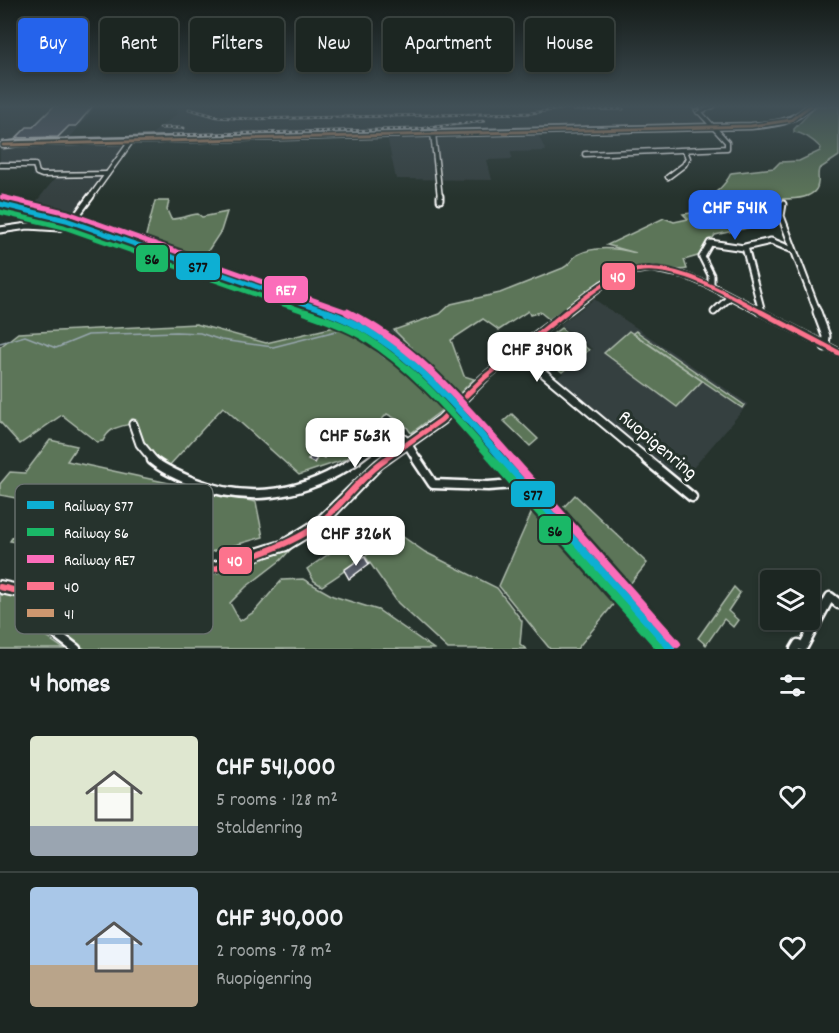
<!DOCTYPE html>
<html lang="en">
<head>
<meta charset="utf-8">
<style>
  :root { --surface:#1c2622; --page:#29322f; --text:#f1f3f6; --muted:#a0a5a5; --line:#3a4340; --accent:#2563eb }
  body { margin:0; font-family:Dekko,sans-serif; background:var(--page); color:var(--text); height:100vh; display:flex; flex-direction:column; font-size:22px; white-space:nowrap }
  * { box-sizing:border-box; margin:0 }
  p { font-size:20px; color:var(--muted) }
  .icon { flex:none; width:33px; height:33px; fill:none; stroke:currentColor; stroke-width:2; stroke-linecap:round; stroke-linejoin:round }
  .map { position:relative; height:649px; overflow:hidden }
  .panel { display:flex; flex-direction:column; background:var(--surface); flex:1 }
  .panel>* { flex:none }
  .guide { position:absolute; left:18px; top:18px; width:804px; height:54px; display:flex; gap:12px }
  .tools { position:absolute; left:760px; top:570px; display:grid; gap:12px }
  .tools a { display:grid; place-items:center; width:60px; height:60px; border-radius:6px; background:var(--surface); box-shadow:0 3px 9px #0003,0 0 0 2px var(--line); font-size:30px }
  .price { position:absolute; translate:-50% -51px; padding:0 14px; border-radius:12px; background:#fff; color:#222; font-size:20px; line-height:39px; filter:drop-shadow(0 2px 3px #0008) }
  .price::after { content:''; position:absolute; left:50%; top:36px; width:18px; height:14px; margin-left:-9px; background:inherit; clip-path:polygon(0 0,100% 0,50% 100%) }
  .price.selected { background:var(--accent); color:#fff }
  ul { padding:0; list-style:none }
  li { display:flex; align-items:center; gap:18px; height:150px; padding:0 30px }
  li+li { border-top:2px solid var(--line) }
  li span { display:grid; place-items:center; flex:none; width:168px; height:120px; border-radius:6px; color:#555 }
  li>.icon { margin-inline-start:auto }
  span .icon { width:72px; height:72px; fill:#fffc; stroke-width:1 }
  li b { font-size:26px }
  h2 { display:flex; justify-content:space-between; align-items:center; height:72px; padding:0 30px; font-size:26px }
  .pill { padding:0 21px; border-radius:6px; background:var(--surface); box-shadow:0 3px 9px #0003,0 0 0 2px var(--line); font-size:21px; line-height:54px }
  .pill.selected { background:var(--accent); color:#fff }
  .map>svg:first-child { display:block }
  .built { fill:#364040 }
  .green { fill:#5b7458; stroke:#adbaac; stroke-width:1.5 }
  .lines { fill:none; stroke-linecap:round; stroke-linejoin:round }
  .stream { stroke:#97a6ad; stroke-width:1.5 }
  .building { fill:#5a5f6c; stroke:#fff; stroke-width:1.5 }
  .minor-far3-casing { stroke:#fff; stroke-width:7 }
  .minor-far2-casing { stroke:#fff; stroke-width:9 }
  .minor-far1-casing { stroke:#fff; stroke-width:11 }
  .minor-casing { stroke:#fff; stroke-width:13 }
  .tertiary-casing { stroke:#fff; stroke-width:4 }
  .primary-casing { stroke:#fff; stroke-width:5 }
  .minor-far3 { stroke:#26332d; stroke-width:4 }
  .minor-far2 { stroke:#26332d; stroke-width:5 }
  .minor-far1 { stroke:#26332d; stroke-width:7 }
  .minor { stroke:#26332d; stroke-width:8 }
  .tertiary { fill:#26332d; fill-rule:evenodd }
  .primary { fill:#706f59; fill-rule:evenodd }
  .rail-casing { stroke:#fff; stroke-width:3 }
  .rail { stroke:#26332d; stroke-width:1.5; stroke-dasharray:3; stroke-linecap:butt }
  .bus-1-far2-casing { stroke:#26332d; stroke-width:8 }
  .bus-1-far1-casing { stroke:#26332d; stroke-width:10 }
  .bus-1-casing { stroke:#26332d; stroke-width:10 }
  .bus-2-casing { stroke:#26332d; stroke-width:6 }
  .bus-1-far2 { stroke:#fc738d; stroke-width:4 }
  .bus-1-far1 { stroke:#fc738d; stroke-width:5 }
  .bus-1 { stroke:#fc738d; stroke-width:6 }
  .bus-2 { stroke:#cd976f; stroke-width:3 }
  .rail-1-far2-casing { stroke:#26332d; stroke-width:9 }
  .rail-1-far1-casing { stroke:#26332d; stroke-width:11 }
  .rail-1-casing { stroke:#26332d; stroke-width:13 }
  .rail-2-far2-casing { stroke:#26332d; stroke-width:9 }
  .rail-2-far1-casing { stroke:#26332d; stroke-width:11 }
  .rail-2-casing { stroke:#26332d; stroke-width:13 }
  .rail-3-far3-casing { stroke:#26332d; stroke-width:7 }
  .rail-3-far2-casing { stroke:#26332d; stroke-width:9 }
  .rail-3-far1-casing { stroke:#26332d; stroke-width:11 }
  .rail-3-casing { stroke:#26332d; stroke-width:13 }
  .rail-1-far2 { stroke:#0dafd3; stroke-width:5 }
  .rail-1-far1 { stroke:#0dafd3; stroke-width:7 }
  .rail-1 { stroke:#0dafd3; stroke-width:8 }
  .rail-2-far2 { stroke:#1ab867; stroke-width:5 }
  .rail-2-far1 { stroke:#1ab867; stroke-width:7 }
  .rail-2 { stroke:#1ab867; stroke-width:8 }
  .rail-3-far3 { stroke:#fb6dba; stroke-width:4 }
  .rail-3-far2 { stroke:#fb6dba; stroke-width:5 }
  .rail-3-far1 { stroke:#fb6dba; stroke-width:7 }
  .rail-3 { stroke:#fb6dba; stroke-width:8 }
  .labels { text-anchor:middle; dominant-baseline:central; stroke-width:6; stroke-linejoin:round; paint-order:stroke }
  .street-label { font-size:20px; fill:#fff; stroke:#26332d }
  .key { fill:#26332d; stroke:#67706c; stroke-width:1.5 }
  .key-label { font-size:16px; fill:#fff }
  .line-badge { stroke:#26332d; stroke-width:2 }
  .badge-label { font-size:16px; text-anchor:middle; font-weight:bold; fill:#fff }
  .pale-badge-label { font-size:16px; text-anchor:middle; font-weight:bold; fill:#111 }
</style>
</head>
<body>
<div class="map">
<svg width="839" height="649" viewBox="0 0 839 649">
  <rect width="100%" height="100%" fill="#26332d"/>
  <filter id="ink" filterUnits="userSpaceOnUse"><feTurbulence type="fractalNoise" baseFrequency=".0167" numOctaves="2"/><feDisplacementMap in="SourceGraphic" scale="12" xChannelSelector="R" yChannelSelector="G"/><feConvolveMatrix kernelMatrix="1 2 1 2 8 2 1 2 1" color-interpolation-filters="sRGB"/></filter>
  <g filter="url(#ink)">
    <g class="built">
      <polygon points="0,106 97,106 67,141 132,140 75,219 347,314 386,332 394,330 428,365 414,373 371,335 335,318 37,214 0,207 0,201 32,207 57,176 33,176 32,166 0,167"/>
      <polygon points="172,106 710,106 696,112 703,121 701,124 148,137 178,113 177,108"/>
      <polygon points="537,133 546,151 510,152 513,159 487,160 492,180 396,179 387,136"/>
      <polygon points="594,299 748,404 681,482 556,379 592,349 560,325"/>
    </g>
    <g class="green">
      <path d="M816 106H839V156L819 169C817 175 819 178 818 183 817 199 794 199 782 199L774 222 715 235 701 255 684 260 687 269C675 272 654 265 637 267 604 270 575 301 550 320L540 312 530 315 528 311 499 330 483 319 451 340 464 376 474 379 445 408 411 433 404 423 387 414 346 459 299 475 223 407 167 468 145 449 135 423C120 427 110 426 103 441L97 442 62 415 20 444 0 422V347L18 333 196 324 266 343 339 326H353L371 335 414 372 428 364 394 330 440 314 451 304 500 293 563 268C570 265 571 259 577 255 595 245 617 248 636 253L607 245 664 218 674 222 688 219 683 214 700 212 696 202C709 201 726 185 731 173L774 168 780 162 799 161 820 151 821 148C814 141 805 133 794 132V129Z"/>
      <path d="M155 201H169L167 210 171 219C181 219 188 215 198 214L202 217 227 212 221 231 200 263 144 243Z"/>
      <polygon points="561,328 589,350 562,372 533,349"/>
      <polygon points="629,331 702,381 677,407 604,353"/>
      <polygon points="636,331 744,405 742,408 633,333"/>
      <polygon points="512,414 538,439 530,446 504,421"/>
      <polygon points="50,440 77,446 67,461 256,502 263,537 134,574 55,560 61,550 10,541 36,502 0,495 0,484 10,472 25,473"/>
      <polygon points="575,495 647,563 577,649 550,649 499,586 534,507 560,511"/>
      <path d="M368 527C380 554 340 573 322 586L314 581 307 569Z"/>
      <polygon points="399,534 425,552 497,588 522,621 520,644 526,649 448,649 398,603 365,556"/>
      <path d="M291 549 281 560 246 587 230 603 240 621 254 612 282 580 303 579 333 596 378 610 434 649H85L44 621 46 619 45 612 52 606 84 604 85 602C156 589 224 574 291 549Z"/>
      <polygon points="734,587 740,593 728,611 738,620 733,627 724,619 706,645 698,638"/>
      <polygon points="0,593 31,600 32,627 64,649 0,649"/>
    </g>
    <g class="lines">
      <polyline class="stream" points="0,343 25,336 56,348 88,335 176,332 200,333 221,340 273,347 340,330 355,333 385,358"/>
    </g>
    <g class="building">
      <polygon points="54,106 93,106 76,126 69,126 58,137 16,138 27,127 33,127"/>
      <polygon points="320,442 331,447 324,458 319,455 314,463 308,460"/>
      <polygon points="364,556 369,564 349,579 344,570"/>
    </g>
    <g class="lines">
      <defs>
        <g id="minor-far3">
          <polyline points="698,112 713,106"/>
          <polyline points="433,133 440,198"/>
          <polyline points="585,154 727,148 727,142 694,106"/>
          <polyline points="0,165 35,165 37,173 42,175 107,174"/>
          <polyline points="668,177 684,165 688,158 685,151"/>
          <polyline points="90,198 132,140"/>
        </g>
        <g id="minor-far2">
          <polyline points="440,196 440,200"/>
          <polyline points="783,204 781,216 818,313"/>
          <polyline points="74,219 91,196"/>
          <polyline points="0,230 28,226 59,228 65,225"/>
          <polyline points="711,286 711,275 702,257 710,243 744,248"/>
          <polyline points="714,312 730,297"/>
          <polyline points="759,312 761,308 745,247 771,241 793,250"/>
        </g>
        <g id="minor-far1">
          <polyline points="817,312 826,336 825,347"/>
          <polyline points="517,351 649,461"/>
          <polyline points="133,424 140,444 154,461"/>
          <polyline points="354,461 393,432 405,440 418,461"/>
        </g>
        <g id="minor">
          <path d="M152 460C164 470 179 476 193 482 250 505 307 494 356 460"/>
          <polyline points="417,460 433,484 488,486 514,484"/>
          <polyline points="647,460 692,497"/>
          <polyline points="44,596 38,608 38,620 76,649"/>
          <polyline points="795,649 798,644 803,647 830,597 839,604"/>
        </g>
        <polygon id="tertiary" points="651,267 684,273 713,284 839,349 839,356 709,288 683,277 651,271 628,274 605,286 538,338 488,379 444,423 382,467 323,528 287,550 179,583 92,602 48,603 0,593 0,581 48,591 92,590 179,573 281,541 315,520 376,461 438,417 482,375 532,334 601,282 625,270"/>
        <path id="primary" d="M807 106H812C796 124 774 126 751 128L20 145 3 147 0 145 3 143 20 141 751 124C771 123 792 121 807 106Z"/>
      </defs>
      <use href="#minor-far3" class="minor-far3-casing"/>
      <use href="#minor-far2" class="minor-far2-casing"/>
      <use href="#minor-far1" class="minor-far1-casing"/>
      <use href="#minor" class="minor-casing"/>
      <use href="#tertiary" class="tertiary-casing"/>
      <use href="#primary" class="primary-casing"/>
      <use href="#minor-far3" class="minor-far3"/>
      <use href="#minor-far2" class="minor-far2"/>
      <use href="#minor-far1" class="minor-far1"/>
      <use href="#minor" class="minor"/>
      <use href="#tertiary" class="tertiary"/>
      <use href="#primary" class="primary"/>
      <defs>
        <g id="rail">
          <polyline points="189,109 218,117 250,119 531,113 583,106"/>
          <polyline points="573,110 623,109"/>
          <polyline points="695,111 707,106"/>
          <polyline points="160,128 184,128"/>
          <polyline points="173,135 419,129 484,121"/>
        </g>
      </defs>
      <use href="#rail" class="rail-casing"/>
      <use href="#rail" class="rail"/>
      <defs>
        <path id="bus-1-far2" d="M565 313C584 299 603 281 626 273 669 257 726 294 763 313"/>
        <g id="bus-1-far1">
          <polyline points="761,312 839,353"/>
          <polyline points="383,461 441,420 485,377 566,312"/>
        </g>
        <path id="bus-1" d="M0 587C16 590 33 596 49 597 109 601 274 561 320 523 343 504 360 477 385 460"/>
        <polyline id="bus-2" points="3,145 751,126 791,120 810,106"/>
      </defs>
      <use href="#bus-1-far2" class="bus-1-far2-casing"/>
      <use href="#bus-1-far1" class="bus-1-far1-casing"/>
      <use href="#bus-1" class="bus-1-casing"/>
      <use href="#bus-2" class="bus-2-casing"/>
      <use href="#bus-1-far2" class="bus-1-far2"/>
      <use href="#bus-1-far1" class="bus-1-far1"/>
      <use href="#bus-1" class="bus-1"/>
      <use href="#bus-2" class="bus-2"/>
      <defs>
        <polyline id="rail-1-far2" points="0,204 66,220 332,313"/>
        <path id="rail-1-far1" d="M327 312C402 338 453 404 504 461"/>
        <polyline id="rail-1" points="502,460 671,649"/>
        <polyline id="rail-2-far2" points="0,212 64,227 309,313"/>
        <path id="rail-2-far1" d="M305 312C325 319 346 326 364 337 415 368 455 417 494 461"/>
        <polyline id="rail-2" points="493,460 661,649"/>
        <polyline id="rail-3-far3" points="2,197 5,198"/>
        <polyline id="rail-3-far2" points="2,197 68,213 350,313"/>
        <path id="rail-3-far1" d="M347 312C416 345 464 405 514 461"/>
        <polyline id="rail-3" points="513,460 677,644"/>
      </defs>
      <use href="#rail-1-far2" class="rail-1-far2-casing"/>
      <use href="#rail-1-far1" class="rail-1-far1-casing"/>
      <use href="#rail-1" class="rail-1-casing"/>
      <use href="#rail-2-far2" class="rail-2-far2-casing"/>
      <use href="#rail-2-far1" class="rail-2-far1-casing"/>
      <use href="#rail-2" class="rail-2-casing"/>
      <use href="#rail-3-far3" class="rail-3-far3-casing"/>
      <use href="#rail-3-far2" class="rail-3-far2-casing"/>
      <use href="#rail-3-far1" class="rail-3-far1-casing"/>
      <use href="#rail-3" class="rail-3-casing"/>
      <use href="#rail-1-far2" class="rail-1-far2"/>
      <use href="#rail-1-far1" class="rail-1-far1"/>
      <use href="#rail-1" class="rail-1"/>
      <use href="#rail-2-far2" class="rail-2-far2"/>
      <use href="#rail-2-far1" class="rail-2-far1"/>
      <use href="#rail-2" class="rail-2"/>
      <use href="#rail-3-far3" class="rail-3-far3"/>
      <use href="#rail-3-far2" class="rail-3-far2"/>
      <use href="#rail-3-far1" class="rail-3-far1"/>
      <use href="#rail-3" class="rail-3"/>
    </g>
  </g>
  <linearGradient id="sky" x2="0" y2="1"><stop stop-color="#151c19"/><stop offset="0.54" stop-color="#415057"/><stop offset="1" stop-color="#415057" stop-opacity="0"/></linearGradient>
  <rect width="839" height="197" fill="url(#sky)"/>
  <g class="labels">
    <g class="street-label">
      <text transform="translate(657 446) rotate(40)">Ruopigenring</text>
    </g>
  </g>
  <rect x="15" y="484" width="198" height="150" rx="9" class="key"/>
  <rect x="27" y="501" width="27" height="8" fill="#0dafd3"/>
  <rect x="27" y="528" width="27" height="8" fill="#1ab867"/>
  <rect x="27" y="555" width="27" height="8" fill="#fb6dba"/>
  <rect x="27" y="582" width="27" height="8" fill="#fc738d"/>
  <rect x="27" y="609" width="27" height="8" fill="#cd976f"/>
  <g class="key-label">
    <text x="64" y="511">Railway S77</text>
    <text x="64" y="538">Railway S6</text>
    <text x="64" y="565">Railway RE7</text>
    <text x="64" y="592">40</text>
    <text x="64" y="619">41</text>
  </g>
  <g class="line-badge">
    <rect x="135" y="244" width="34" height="29" rx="6" fill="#1ab867"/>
    <rect x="175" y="252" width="46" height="29" rx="6" fill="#0dafd3"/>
    <rect x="601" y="262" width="35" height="29" rx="6" fill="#fc738d"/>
    <rect x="263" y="275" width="46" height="29" rx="6" fill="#fb6dba"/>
    <rect x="510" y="480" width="46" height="28" rx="6" fill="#0dafd3"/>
    <rect x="538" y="515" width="34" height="29" rx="6" fill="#1ab867"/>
    <rect x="218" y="546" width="35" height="29" rx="6" fill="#fc738d"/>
  </g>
  <g class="badge-label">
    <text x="618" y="282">40</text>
    <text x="286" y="295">RE7</text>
    <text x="235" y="566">40</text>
  </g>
  <g class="pale-badge-label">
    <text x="152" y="264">S6</text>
    <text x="198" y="272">S77</text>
    <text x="533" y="500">S77</text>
    <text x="555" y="536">S6</text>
  </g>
</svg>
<div class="tools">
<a><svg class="icon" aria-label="layers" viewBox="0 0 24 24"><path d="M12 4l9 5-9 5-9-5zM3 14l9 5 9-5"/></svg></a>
</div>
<b class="price selected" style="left:735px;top:241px">CHF 541K</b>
<b class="price" style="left:537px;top:383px">CHF 340K</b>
<b class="price" style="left:355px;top:469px">CHF 563K</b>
<b class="price" style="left:356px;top:567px">CHF 326K</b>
<div class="guide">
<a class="pill selected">Buy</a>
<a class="pill">Rent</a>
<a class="pill">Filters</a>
<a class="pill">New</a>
<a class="pill">Apartment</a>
<a class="pill">House</a>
</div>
</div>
<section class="panel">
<h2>4 homes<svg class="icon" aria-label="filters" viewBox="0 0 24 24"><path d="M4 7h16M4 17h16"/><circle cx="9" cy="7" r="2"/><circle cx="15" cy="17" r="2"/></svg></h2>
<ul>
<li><span style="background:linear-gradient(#dfe7d0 75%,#9aa5b1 0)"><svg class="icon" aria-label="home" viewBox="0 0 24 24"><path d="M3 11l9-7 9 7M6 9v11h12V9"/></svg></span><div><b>CHF 541,000</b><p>5 rooms · 128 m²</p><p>Staldenring</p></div><svg class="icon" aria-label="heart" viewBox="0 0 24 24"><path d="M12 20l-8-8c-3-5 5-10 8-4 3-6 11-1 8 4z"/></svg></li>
<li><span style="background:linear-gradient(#a9c7e8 65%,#b9a48a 0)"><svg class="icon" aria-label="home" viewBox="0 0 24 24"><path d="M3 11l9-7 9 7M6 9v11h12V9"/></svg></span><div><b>CHF 340,000</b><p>2 rooms · 78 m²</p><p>Ruopigenring</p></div><svg class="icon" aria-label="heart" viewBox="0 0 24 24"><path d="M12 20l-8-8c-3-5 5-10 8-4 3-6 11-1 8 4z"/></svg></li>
</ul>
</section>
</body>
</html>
